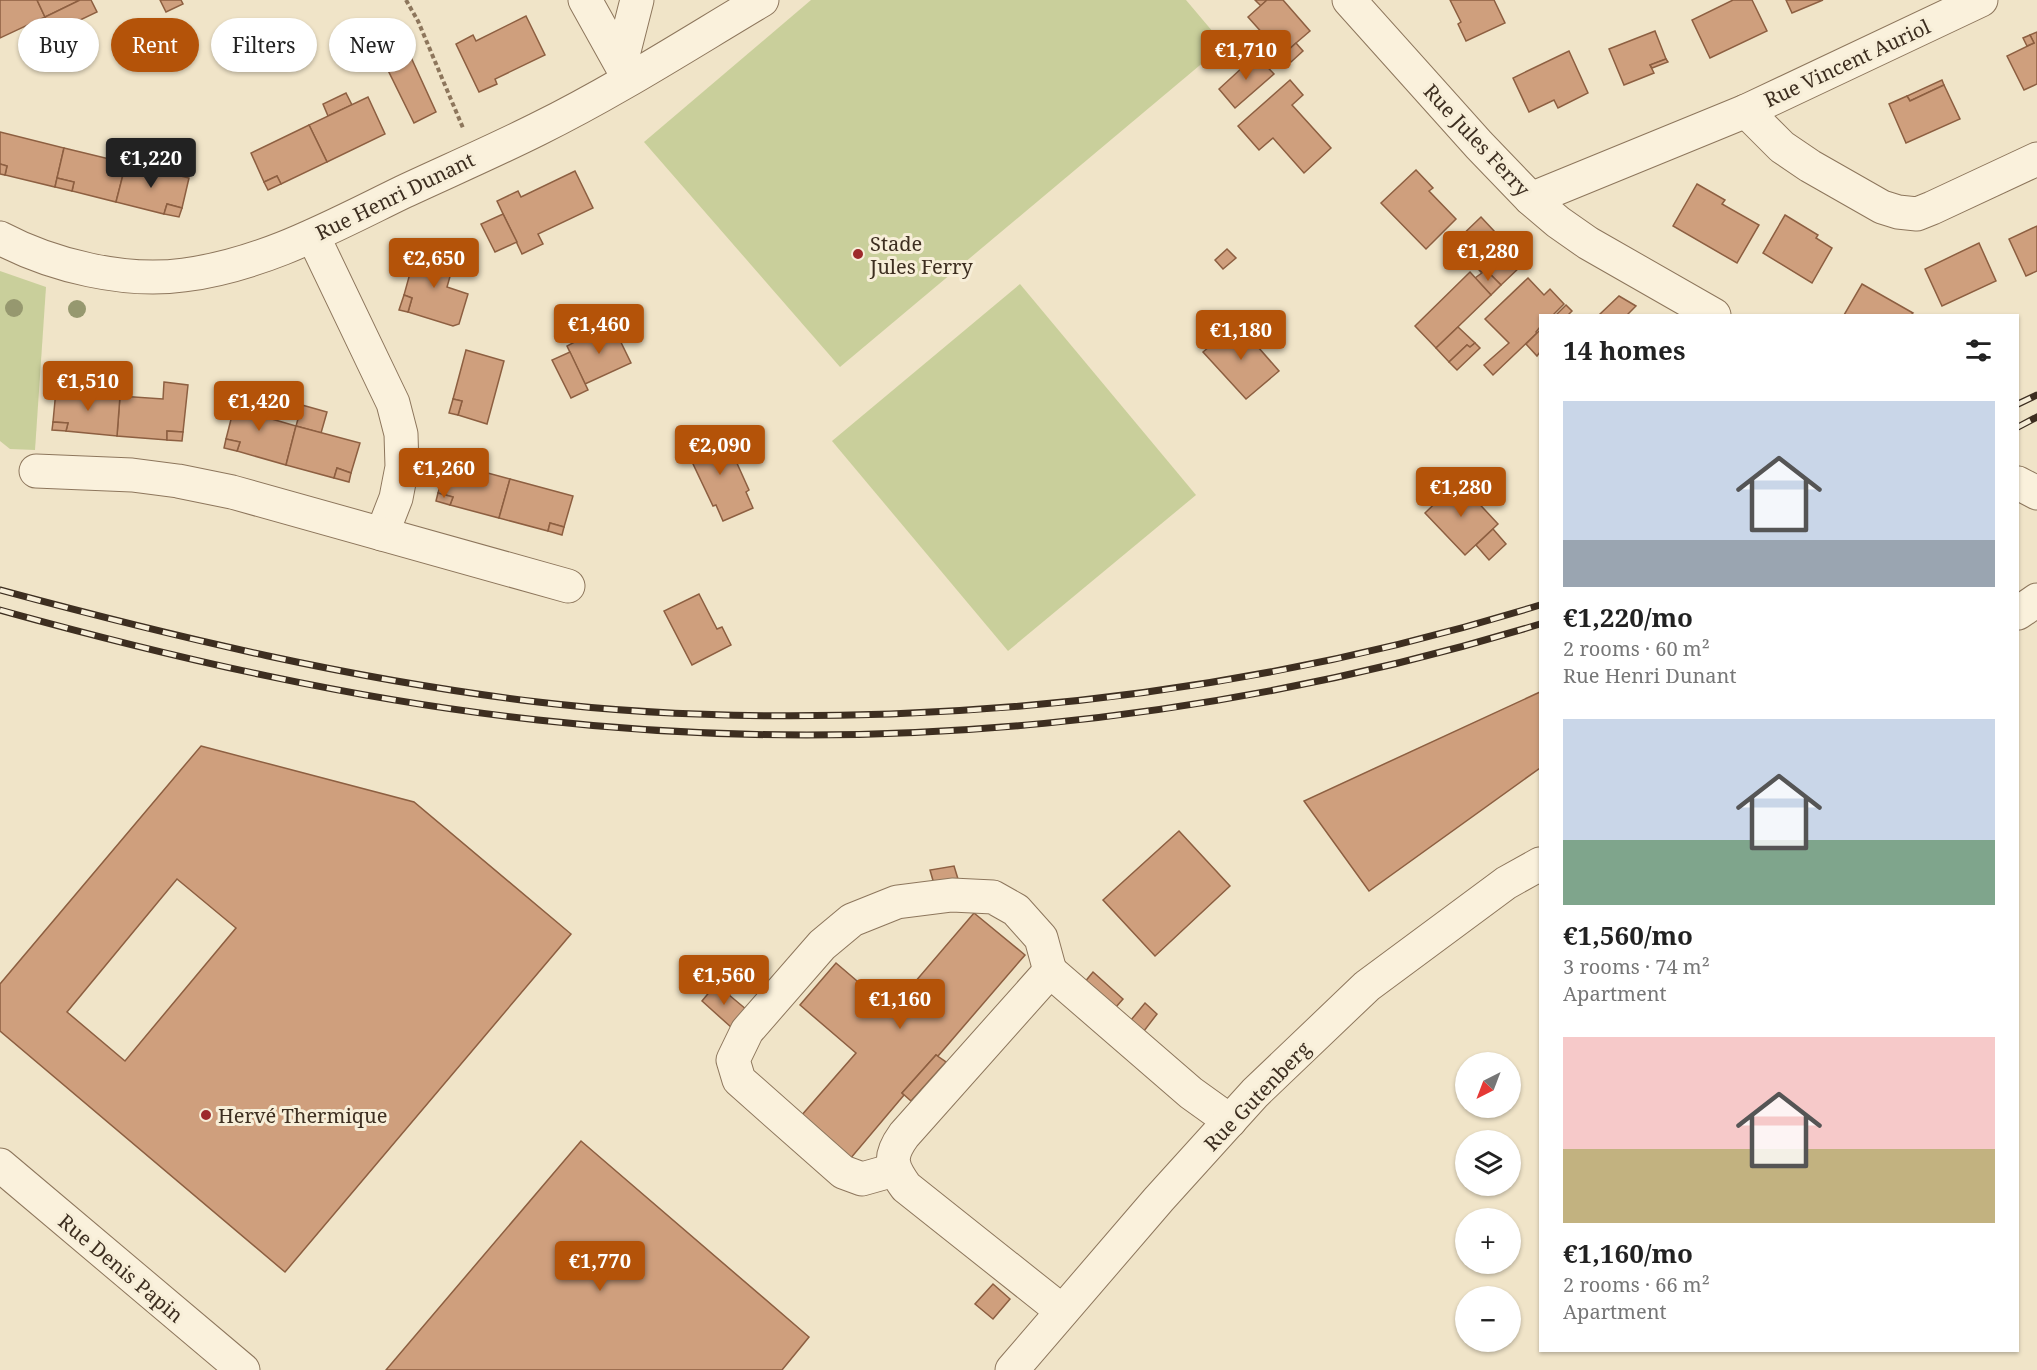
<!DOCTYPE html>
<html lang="en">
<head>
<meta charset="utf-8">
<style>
  :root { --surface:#fff; --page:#f6f6f6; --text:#222; --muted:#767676; --accent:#b45309 }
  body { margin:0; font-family:"Noto Serif",serif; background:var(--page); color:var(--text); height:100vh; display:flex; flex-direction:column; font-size:22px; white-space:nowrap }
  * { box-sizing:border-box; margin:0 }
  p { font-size:20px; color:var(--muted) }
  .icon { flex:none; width:33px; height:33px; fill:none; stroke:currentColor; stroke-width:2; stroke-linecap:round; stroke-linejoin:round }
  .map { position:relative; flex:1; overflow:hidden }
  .details { position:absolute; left:1539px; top:314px; width:480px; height:1038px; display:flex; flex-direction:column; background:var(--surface); border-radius:0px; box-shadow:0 2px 4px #0004 }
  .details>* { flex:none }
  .banner { position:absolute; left:18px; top:18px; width:570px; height:54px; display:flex; gap:12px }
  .needle { width:39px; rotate:222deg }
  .tools { position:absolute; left:1455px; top:1052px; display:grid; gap:12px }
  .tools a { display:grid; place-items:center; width:66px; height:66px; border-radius:50%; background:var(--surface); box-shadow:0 2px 4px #0004; font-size:30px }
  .price { position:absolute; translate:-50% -51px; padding:0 14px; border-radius:6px; background:var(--accent); color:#fff; font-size:20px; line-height:39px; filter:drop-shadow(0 2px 3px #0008) }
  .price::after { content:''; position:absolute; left:50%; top:36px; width:18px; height:14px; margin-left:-9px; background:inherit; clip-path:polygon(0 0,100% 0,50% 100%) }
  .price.selected { background:#222; color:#fff }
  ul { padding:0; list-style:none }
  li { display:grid; align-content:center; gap:12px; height:318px; padding:0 24px }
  li span { display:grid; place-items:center; height:186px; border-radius:0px; color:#555 }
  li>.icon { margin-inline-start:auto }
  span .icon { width:108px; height:108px; fill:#fffc; stroke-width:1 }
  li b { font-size:26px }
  h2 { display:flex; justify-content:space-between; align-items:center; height:72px; padding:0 24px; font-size:26px }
  .tag { padding:0 21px; border-radius:27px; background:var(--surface); box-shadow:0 2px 4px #0004; font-size:21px; line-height:54px }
  .tag.selected { background:var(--accent); color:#fff }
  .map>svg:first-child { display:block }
  .green { fill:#c9cf9b }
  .building { fill:#cf9f7d; stroke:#8d5f41; stroke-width:1.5; fill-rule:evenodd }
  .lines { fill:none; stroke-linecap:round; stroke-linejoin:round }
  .minor-casing { stroke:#8d765c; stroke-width:35 }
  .path { stroke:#8d765c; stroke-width:4; stroke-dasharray:4.5 3; stroke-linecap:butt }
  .minor { stroke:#faf1dc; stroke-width:33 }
  .rail-casing { stroke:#3d2e20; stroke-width:7 }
  .rail { stroke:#f7eed8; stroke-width:4.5; stroke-dasharray:14; stroke-linecap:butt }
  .tree { fill:#96986f }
  .poi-dot { fill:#9e2a2b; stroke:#f7eed8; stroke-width:2 }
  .labels { text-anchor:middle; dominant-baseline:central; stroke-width:6; stroke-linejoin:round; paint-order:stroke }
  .street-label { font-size:20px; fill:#3d2e20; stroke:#f7eed8 }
  .poi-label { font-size:20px; fill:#3d2e20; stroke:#f7eed8; text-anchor:start }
</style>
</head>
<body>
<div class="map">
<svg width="2037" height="1370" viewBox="0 0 2037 1370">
  <rect width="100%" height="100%" fill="#f0e4c8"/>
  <g class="green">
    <polygon points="811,0 1186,0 1224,45 840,367 644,142"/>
    <polygon points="0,271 46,287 35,450 10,449 0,441"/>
    <polygon points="1020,284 1196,495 1008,651 832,441"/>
  </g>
  <g class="building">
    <polygon points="0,0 37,0 45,17 0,38"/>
    <polygon points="37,0 80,0 45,17"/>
    <polygon points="80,0 91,0 97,12 53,33 45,17"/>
    <polygon points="160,0 181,0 183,4 166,12"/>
    <polygon points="1255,0 1267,0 1261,6"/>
    <polygon points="1267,0 1283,0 1310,31 1282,55 1248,17"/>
    <polygon points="1450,0 1494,0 1505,23 1466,41 1458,24 1461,22"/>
    <polygon points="1733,0 1752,0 1767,31 1710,58 1692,20"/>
    <polygon points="1786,0 1823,0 1792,13"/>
    <polygon points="526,16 545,55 495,79 497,84 479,92 456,44 473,35 476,41"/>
    <polygon points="1655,31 1666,59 1650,65 1654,73 1624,85 1609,49"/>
    <polygon points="2037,32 2037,84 2024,90 2007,56 2034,43 2030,35"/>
    <polygon points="2030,35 2034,43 2027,46 2023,38"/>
    <polygon points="404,42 436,112 414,123 380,54"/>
    <polygon points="1296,43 1303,51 1291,62 1284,54"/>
    <polygon points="1569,51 1588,93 1558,108 1554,100 1529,112 1513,78"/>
    <polygon points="1256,55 1274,74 1235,108 1219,89"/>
    <polygon points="1666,59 1668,62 1652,68 1650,65"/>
    <polygon points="1290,80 1303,95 1292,105 1331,148 1304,173 1273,138 1259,150 1238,126"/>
    <polygon points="1942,80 1944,85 1910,101 1907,96"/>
    <polygon points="1944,85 1960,119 1906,143 1889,104 1907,96 1910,101"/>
    <polygon points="346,93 352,105 328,116 323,104"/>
    <polygon points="368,97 385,134 327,162 309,125"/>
    <polygon points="309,125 327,162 281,184 277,176 264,182 251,153"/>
    <polygon points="0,132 64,148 55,187 5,175 7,166 0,164"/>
    <polygon points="64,148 126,163 116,202 72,191 74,182 57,178"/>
    <polygon points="126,163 189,178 182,208 167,204 164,214 116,202"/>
    <polygon points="0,164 7,166 5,175 0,174"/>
    <polygon points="1416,170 1433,188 1429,191 1456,219 1426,249 1381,203"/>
    <polygon points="575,171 593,208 538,234 543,244 522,254 497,201 518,191 521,197"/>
    <polygon points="277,176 281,184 268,190 264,182"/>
    <polygon points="57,178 74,182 72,191 55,187"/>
    <polygon points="1697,184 1725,200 1722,204 1759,225 1737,263 1673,226"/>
    <polygon points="167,204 182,208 179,217 164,214"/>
    <polygon points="503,214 517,242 495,252 481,224"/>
    <polygon points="1785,215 1818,235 1816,238 1832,248 1812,283 1763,253"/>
    <polygon points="1481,217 1509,247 1506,250 1520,267 1501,285 1486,270 1481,272 1454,243"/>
    <polygon points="2037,226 2037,271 2026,276 2009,239"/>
    <polygon points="1979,243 1996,281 1942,306 1925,269"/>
    <polygon points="417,248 455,259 447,287 468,294 459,324 453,326 408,312 412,298 404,295"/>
    <polygon points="1227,249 1236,258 1223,269 1215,260"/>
    <polygon points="1486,270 1501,285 1491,295 1475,278"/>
    <polygon points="1470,272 1491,295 1436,348 1415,326"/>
    <polygon points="1528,278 1544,295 1550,289 1564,304 1553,315 1540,315 1540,327 1536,332 1537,333 1493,375 1484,365 1509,343 1485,319"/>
    <polygon points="1862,284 1913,313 1911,315 1844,315"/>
    <polygon points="404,295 412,298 408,312 399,310"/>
    <polygon points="1619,296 1636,306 1627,315 1599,315"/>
    <polygon points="1566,305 1572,311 1568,315 1556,315"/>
    <polygon points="1237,323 1279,371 1246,399 1203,352"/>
    <polygon points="613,326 631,363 585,384 567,346 582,338 584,340"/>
    <polygon points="1458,327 1475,343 1470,347 1467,345 1449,362 1436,348"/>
    <polygon points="1540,330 1540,352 1537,356 1526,344"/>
    <polygon points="1475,343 1480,348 1457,370 1449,362 1467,345 1470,347"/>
    <polygon points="466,350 504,361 487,424 458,415 462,401 453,399"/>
    <polygon points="570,352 588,390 571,398 552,360"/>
    <polygon points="164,382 188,385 183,432 167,431 167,440 117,436 120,396 163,399"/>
    <polygon points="239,388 256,393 251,413 296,426 286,465 237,451 240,442 226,439"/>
    <polygon points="56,390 120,396 117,436 66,431 68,423 53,422"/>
    <polygon points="453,399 462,401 458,415 449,413"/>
    <polygon points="302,405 327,412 321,433 296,426"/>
    <polygon points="53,422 68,423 66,431 52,430"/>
    <polygon points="296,426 360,443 351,473 337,468 334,478 286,465"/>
    <polygon points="167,431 183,432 182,441 167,440"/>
    <polygon points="717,432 727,452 731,450 749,490 746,492 753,508 723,521 716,505 713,506 685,447"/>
    <polygon points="226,439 240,442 237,451 224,448"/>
    <polygon points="447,462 510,479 499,518 450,505 453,497 438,493"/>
    <polygon points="337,468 351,473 349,482 334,478"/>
    <polygon points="510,479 573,496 564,527 550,523 548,531 499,518"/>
    <polygon points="1458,481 1498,524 1465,555 1425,513"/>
    <polygon points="438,493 453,497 450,505 436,501"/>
    <polygon points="550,523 564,527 562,535 548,531"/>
    <polygon points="1493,529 1506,544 1489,560 1476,545"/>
    <polygon points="699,594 717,629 722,627 731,645 692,665 664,611"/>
    <polygon points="1540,692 1540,768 1369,891 1304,801"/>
    <path d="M201 746 414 802 571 934 285 1272 0 1031V984ZM177 879 236 928 125 1061 67 1012Z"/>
    <polygon points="1179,831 1230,886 1155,956 1103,900"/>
    <polygon points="954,866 958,879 934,884 930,870"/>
    <polygon points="974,913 1025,955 938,1056 936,1055 902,1093 904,1095 850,1159 801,1116 856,1053 800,1005 836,963 891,1010"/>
    <polygon points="1093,972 1123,999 1109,1015 1079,989"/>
    <polygon points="716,984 747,1010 732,1028 702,1001"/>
    <polygon points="1145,1003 1157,1014 1144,1031 1131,1020"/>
    <polygon points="936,1055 946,1062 911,1101 902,1093"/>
    <polygon points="581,1141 809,1337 782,1370 386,1370"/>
    <polygon points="993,1284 1010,1299 993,1319 975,1304"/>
  </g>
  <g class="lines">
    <defs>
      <g id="minor">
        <polyline points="585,0 629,79"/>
        <polyline points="1349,0 1479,145 1531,199 1558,222 1588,243 1714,315"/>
        <polyline points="621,63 637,0"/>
        <polyline points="1746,111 1782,147 1810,166 1882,207 1898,212 1917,214 1932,208 2037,159"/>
        <polyline points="1531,199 1746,111 1981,0"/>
        <polyline points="313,236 393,403 401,434 402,467 396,498 382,534"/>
        <path d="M0 238C53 266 125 283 184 275 263 265 333 226 403 192 448 171 494 151 538 129 615 91 688 44 762 0"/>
        <polyline points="36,471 132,475 178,481 232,492 568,586"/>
        <polyline points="2018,483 2037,493"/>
        <polyline points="2018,613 2037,600"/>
        <polyline points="0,1165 243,1370"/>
        <polyline points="894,1170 862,1179 843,1172 739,1080 733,1060 747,1031 822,945 852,920 897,902 952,895 993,897 1016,910 1041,938 1050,971"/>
        <path d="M1062 1311 906 1187C891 1166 888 1157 904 1135L1050 971 1191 1093 1230 1121"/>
        <polyline points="1012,1370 1159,1199 1255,1093 1367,986 1506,883 1540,864"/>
      </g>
    </defs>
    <use href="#minor" class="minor-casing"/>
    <polyline class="path" points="406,0 418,21 463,128"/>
    <use href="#minor" class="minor"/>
    <defs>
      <g id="rail">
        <polyline points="2018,404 2037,395"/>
        <polyline points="2018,427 2037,417"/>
        <path d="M0 590C178 638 355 680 538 702 655 716 774 718 891 714 1115 706 1327 671 1540 605"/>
        <path d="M0 610C177 659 356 700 538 720 876 758 1216 723 1540 624"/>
      </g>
    </defs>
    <use href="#rail" class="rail-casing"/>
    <use href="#rail" class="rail"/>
  </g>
  <g class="tree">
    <circle cx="14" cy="308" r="9"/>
    <circle cx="77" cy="309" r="9"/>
  </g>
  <g class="poi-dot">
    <circle cx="858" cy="254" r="6"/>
    <circle cx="206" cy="1115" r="6"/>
  </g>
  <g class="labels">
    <g class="street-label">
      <text transform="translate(1847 63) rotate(-25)">Rue Vincent Auriol</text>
      <text transform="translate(1477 140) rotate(47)">Rue Jules Ferry</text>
      <text transform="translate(395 196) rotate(-26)">Rue Henri Dunant</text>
      <text transform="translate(1257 1096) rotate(-46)">Rue Gutenberg</text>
      <text transform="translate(121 1268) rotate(40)">Rue Denis Papin</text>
    </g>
    <g class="poi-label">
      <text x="870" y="243">Stade<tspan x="870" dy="23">Jules Ferry</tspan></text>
      <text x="218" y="1115">Hervé Thermique</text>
    </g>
  </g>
</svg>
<div class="tools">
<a><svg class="needle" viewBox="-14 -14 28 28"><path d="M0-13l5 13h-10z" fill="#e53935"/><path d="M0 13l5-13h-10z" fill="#767676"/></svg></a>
<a><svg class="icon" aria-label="layers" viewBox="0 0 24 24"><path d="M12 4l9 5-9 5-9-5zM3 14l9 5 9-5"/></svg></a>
<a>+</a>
<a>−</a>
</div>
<b class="price" style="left:1246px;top:81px">€1,710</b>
<b class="price selected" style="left:151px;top:189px">€1,220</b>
<b class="price" style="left:1488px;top:282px">€1,280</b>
<b class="price" style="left:434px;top:289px">€2,650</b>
<b class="price" style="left:599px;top:355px">€1,460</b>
<b class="price" style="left:1241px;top:361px">€1,180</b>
<b class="price" style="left:88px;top:412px">€1,510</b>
<b class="price" style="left:259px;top:432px">€1,420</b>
<b class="price" style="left:720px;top:476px">€2,090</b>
<b class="price" style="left:444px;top:499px">€1,260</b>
<b class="price" style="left:1461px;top:518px">€1,280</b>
<b class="price" style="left:724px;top:1006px">€1,560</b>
<b class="price" style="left:900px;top:1030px">€1,160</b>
<b class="price" style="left:600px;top:1292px">€1,770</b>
<div class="banner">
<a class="tag">Buy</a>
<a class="tag selected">Rent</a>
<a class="tag">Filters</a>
<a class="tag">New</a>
</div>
<section class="details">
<h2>14 homes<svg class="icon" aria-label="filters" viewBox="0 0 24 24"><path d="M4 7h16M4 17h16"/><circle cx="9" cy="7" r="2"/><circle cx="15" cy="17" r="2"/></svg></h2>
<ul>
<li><span style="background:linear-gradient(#c9d6e8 75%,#9aa5b1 0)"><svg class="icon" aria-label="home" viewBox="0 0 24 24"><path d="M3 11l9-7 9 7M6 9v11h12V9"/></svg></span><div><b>€1,220/mo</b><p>2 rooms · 60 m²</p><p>Rue Henri Dunant</p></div></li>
<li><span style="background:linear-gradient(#c9d6e8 65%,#7fa58c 0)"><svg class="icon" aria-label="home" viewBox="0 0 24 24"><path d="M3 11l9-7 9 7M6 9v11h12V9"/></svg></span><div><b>€1,560/mo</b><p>3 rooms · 74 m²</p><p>Apartment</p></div></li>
<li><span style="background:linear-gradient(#f6c9c9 60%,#c2b280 0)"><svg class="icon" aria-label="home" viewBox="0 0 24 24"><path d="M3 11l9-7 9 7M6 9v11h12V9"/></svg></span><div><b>€1,160/mo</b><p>2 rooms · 66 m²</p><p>Apartment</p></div></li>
</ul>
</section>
</div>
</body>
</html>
